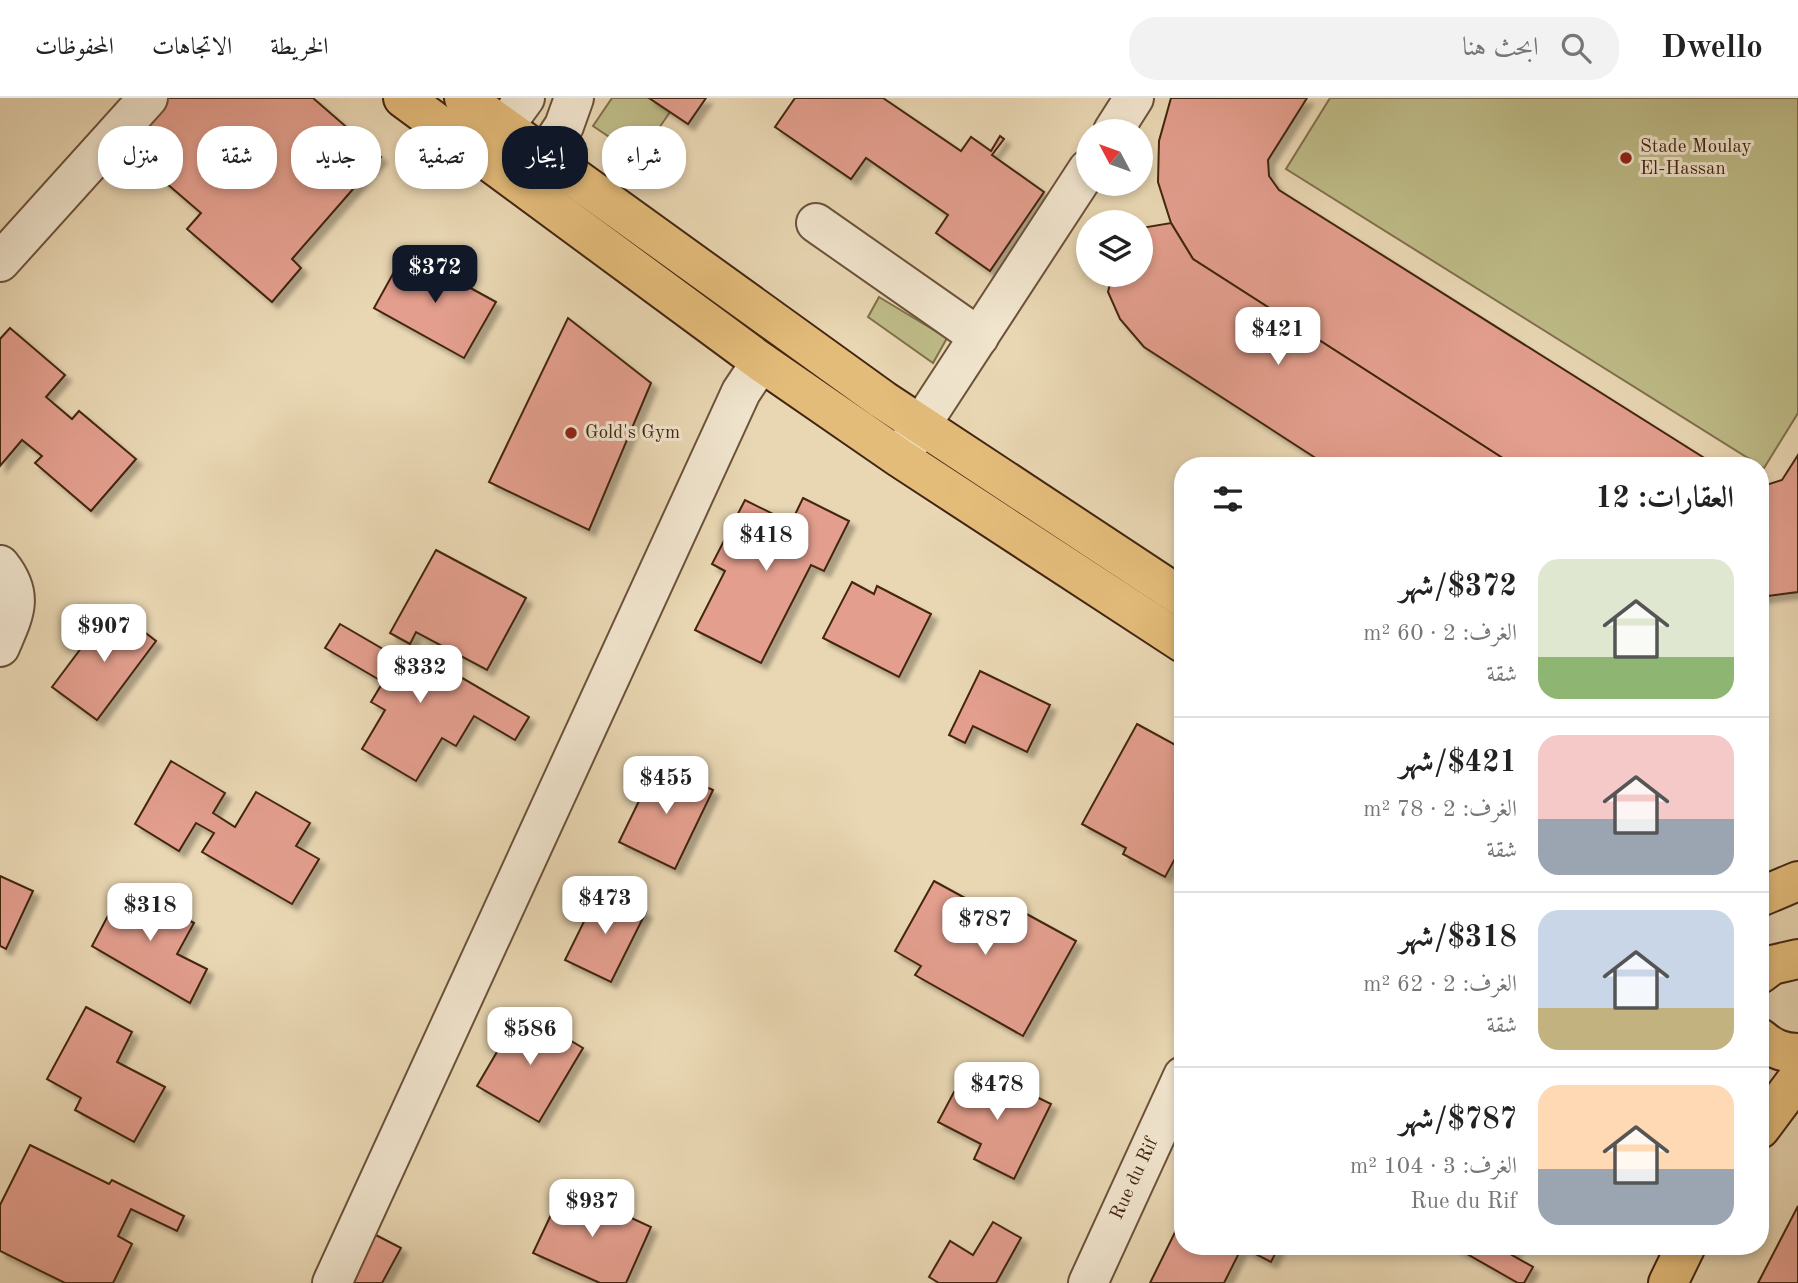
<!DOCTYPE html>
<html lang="ar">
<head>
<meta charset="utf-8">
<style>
  :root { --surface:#fff; --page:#f2f2f2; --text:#222; --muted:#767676; --line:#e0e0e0; --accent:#111827 }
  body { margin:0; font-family:"Old Standard TT",Amiri,serif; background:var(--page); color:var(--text); direction:rtl; height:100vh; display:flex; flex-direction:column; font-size:26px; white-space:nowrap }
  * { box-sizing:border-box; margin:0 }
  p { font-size:23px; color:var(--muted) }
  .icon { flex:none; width:38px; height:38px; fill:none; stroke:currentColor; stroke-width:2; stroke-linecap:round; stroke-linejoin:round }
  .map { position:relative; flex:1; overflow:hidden; direction:ltr }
  .side { position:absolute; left:1174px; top:359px; width:595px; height:798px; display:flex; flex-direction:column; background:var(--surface); border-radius:28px; box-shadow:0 4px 10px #0003; direction:rtl }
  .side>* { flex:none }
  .hud { position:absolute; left:21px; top:28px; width:665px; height:63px; direction:rtl; display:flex; gap:14px }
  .needle { width:46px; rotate:311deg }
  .tools { position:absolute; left:1076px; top:21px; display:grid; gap:14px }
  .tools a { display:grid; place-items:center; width:77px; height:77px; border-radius:50%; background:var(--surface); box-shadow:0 4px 10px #0003; font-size:35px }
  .price { position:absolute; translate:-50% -60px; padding:0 16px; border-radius:14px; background:#fff; color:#222; font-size:23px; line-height:46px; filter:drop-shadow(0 2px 4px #0008) }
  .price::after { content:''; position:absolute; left:50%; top:42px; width:21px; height:16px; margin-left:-10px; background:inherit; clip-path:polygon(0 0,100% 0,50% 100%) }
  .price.active { background:var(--accent); color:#fff }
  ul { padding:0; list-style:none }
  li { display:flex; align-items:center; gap:21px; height:175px; padding:0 35px }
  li+li { border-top:2px solid var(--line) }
  li span { display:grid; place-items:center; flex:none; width:196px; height:140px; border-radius:21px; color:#555 }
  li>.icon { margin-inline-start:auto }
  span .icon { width:84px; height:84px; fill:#fffc; stroke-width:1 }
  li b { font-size:30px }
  h2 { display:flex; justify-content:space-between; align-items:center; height:84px; padding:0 35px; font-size:30px }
  .chip { padding:0 24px; border-radius:28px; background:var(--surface); box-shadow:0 4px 10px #0003; font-size:24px; line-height:63px }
  .chip.active { background:var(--accent); color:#fff }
  header { display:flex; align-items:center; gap:42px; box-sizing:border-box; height:98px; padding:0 35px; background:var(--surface); border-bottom:2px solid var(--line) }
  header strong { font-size:33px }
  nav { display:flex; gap:38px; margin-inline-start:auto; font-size:24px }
  .search { width:490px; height:63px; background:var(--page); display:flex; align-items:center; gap:18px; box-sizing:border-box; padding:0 24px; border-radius:28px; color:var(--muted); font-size:26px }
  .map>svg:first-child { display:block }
  .green { fill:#bebc88; stroke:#80704c; stroke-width:2 }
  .building { fill:#e39e8d; stroke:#422511; stroke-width:2; filter:url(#shadow) }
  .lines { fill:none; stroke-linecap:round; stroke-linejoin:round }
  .minor-casing { stroke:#6c523a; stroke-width:42 }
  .major-casing { stroke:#422511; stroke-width:42 }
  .minor { stroke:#f1e5ce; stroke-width:38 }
  .major { stroke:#e4bc7a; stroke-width:38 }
  .poi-dot { fill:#8f2418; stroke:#f1e5ce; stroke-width:2.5 }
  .labels { text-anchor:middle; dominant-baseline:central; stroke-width:6; stroke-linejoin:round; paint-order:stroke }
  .poi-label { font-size:19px; fill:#422511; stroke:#f1e5ce; text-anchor:start }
  .street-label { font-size:19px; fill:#422511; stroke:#f1e5ce }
</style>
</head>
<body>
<header>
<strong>Dwello</strong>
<div class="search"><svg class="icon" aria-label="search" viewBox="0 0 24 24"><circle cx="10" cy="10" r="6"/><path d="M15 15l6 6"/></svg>ابحث هنا</div>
<nav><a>الخريطة</a><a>الاتجاهات</a><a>المحفوظات</a></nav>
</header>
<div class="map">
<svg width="1798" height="1185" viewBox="0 0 1798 1185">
  <defs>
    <filter id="shadow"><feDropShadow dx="6" dy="6" stdDeviation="2" flood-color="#0004"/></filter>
  </defs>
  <rect width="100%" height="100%" fill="#e9d7b3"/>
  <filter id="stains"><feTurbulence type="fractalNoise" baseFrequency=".00286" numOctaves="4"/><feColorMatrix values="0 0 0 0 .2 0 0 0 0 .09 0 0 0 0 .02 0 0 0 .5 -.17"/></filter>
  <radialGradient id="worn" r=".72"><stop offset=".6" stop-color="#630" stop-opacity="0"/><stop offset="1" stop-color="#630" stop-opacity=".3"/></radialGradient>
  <g class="green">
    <polygon points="612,0 649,0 670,14 639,59 593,28"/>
    <polygon points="1330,0 1798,0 1798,315 1764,370 1286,71"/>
    <polygon points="879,199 947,240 933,265 868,219"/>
  </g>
  <g class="building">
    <polygon points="161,0 313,0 381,59 292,161 301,170 272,204 187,131 201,115 145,67 133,80 109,59"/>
    <polygon points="649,0 706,0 688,26"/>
    <polygon points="795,0 883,0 961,53 971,39 991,53 1000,38 1004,41 992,57 1044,94 990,173 936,135 948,117 866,60 851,81 775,29"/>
    <polygon points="1171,0 1307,0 1268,62 1269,78 1279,92 1717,368 1515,368 1193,161 1171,125 1158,84 1159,43"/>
    <polygon points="1171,125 1193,161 1515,368 1328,368 1144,249 1120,221 1108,194 1112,177 1141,177 1141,130"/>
    <polygon points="405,154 496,204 464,260 374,210"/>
    <polygon points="568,220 651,285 589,432 489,384"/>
    <polygon points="10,230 65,277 46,299 72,321 79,313 136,361 91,413 35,365 42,358 22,342 0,368 0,241"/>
    <polygon points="1798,357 1798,494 1760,499 1760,389 1782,382"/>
    <polygon points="803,400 849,423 824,473 811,467 761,565 695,532 725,473 712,466 745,402 791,425"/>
    <polygon points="436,452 526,500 487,572 416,534 410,546 390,535"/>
    <polygon points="852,484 874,496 877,488 931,516 899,579 823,540"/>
    <polygon points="112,509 156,543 97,622 52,589"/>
    <polygon points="340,526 414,569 421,556 529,619 515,642 474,618 456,648 442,640 416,683 362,651 385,612 371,604 383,584 325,550"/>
    <polygon points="980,573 1050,607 1027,654 973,628 965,645 949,637"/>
    <polygon points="1137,626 1183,651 1183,746 1165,779 1123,756 1126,750 1082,726"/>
    <polygon points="171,663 225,695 213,715 235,729 256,694 310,725 296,748 319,761 292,806 202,754 214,735 196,725 179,753 135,726"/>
    <polygon points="657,666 713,692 675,771 619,744"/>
    <polygon points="0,778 33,793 6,851 0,848"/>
    <polygon points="934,783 1016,828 1023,814 1076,843 1023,938 915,877 921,868 895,853"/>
    <polygon points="124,787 194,825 177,856 207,871 190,905 92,848"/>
    <polygon points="600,791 646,814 611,884 565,862"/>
    <polygon points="86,909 132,934 117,964 165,989 134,1044 75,1012 81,1000 47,981"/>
    <polygon points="521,913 583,950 539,1024 477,988"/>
    <polygon points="982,972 1051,1006 1014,1081 974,1061 981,1046 938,1024 954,994 968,1001"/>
    <polygon points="30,1047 109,1086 112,1082 184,1118 177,1133 131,1111 118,1138 132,1146 113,1185 65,1185 0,1153 0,1107"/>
    <polygon points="564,1089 651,1129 626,1185 600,1185 533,1155"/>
    <polygon points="1798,1108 1798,1185 1758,1185"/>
    <polygon points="1183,1118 1183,1148 1279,1148 1271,1164 1242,1149 1224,1185 1150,1185"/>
    <polygon points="993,1124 1021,1140 996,1185 939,1185 929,1179 950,1143 973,1157"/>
    <polygon points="372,1135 401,1150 382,1185 345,1185"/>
    <polygon points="1453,1148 1517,1148 1512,1157 1533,1169 1524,1185 1518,1185"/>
  </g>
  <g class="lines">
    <defs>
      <g id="minor">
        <polyline points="1113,33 1134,0"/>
        <polyline points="485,55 525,0"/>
        <polyline points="525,86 564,28 574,0"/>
        <polyline points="816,125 979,239"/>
        <polyline points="0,164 148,0"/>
        <polyline points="902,356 1088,71"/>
        <path d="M0 467C25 498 14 516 0 549"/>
        <polyline points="332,1185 741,294 761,264"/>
        <polyline points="1088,1185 1183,978"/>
      </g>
      <g id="major">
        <polyline points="403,0 761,264 900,360 1183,545"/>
        <polyline points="464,0 883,302 1183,500"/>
        <polyline points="1760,799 1798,783"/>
        <polyline points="1760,876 1772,867 1798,861"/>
        <path d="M1760 940C1772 950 1782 955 1798 955"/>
        <polyline points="1760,1031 1798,980"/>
        <polyline points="1668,1185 1686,1148"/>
      </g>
    </defs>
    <use href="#minor" class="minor-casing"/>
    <use href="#major" class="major-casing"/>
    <use href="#minor" class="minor"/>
    <use href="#major" class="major"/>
  </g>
  <g class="poi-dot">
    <circle cx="1626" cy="60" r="7"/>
    <circle cx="571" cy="335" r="7"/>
  </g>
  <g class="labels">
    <g class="poi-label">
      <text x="1640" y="49">Stade Moulay<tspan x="1640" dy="22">El-Hassan</tspan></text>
      <text x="585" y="335">Gold's Gym</text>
    </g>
    <g class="street-label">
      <text transform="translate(1135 1081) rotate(-65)">Rue du Rif</text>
    </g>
  </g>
  <rect width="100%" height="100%" filter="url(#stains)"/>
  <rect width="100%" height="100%" fill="url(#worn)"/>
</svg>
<div class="tools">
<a><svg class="needle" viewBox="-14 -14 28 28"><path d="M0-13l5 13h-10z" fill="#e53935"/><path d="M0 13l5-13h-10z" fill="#767676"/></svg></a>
<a><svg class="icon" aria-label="layers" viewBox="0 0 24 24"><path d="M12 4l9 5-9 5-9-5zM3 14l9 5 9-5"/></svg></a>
</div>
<b class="price active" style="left:435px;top:207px">$372</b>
<b class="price" style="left:1278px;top:269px">$421</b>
<b class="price" style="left:766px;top:475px">$418</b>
<b class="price" style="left:104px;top:566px">$907</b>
<b class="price" style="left:420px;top:607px">$332</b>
<b class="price" style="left:666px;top:718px">$455</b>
<b class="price" style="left:605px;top:838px">$473</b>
<b class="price" style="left:150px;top:845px">$318</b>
<b class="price" style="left:985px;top:859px">$787</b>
<b class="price" style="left:530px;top:969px">$586</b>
<b class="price" style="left:997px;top:1024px">$478</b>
<b class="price" style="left:592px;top:1141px">$937</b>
<div class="hud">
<a class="chip">شراء</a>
<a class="chip active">إيجار</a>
<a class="chip">تصفية</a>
<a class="chip">جديد</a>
<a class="chip">شقة</a>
<a class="chip">منزل</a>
</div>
<section class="side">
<h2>العقارات: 12<svg class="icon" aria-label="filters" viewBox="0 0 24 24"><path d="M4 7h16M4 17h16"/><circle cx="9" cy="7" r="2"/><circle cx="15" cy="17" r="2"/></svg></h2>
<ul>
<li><span style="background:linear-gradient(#dfe7d0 70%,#8fb573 0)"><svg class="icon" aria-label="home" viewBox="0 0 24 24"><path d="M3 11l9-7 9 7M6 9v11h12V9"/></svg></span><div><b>$372/شهر</b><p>الغرف: 2 · 60 m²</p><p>شقة</p></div></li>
<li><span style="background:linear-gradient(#f6c9c9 60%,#9aa5b1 0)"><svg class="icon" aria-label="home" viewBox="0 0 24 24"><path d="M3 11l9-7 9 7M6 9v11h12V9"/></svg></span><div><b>$421/شهر</b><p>الغرف: 2 · 78 m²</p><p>شقة</p></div></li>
<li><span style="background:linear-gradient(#c9d6e8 70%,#c2b280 0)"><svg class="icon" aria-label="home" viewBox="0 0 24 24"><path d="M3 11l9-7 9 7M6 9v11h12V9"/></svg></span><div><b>$318/شهر</b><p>الغرف: 2 · 62 m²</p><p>شقة</p></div></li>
<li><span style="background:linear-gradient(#ffd9b3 60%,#9aa5b1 0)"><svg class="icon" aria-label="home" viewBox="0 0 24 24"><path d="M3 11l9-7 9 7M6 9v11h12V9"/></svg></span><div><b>$787/شهر</b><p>الغرف: 3 · 104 m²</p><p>Rue du Rif</p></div></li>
</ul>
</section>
</div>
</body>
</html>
